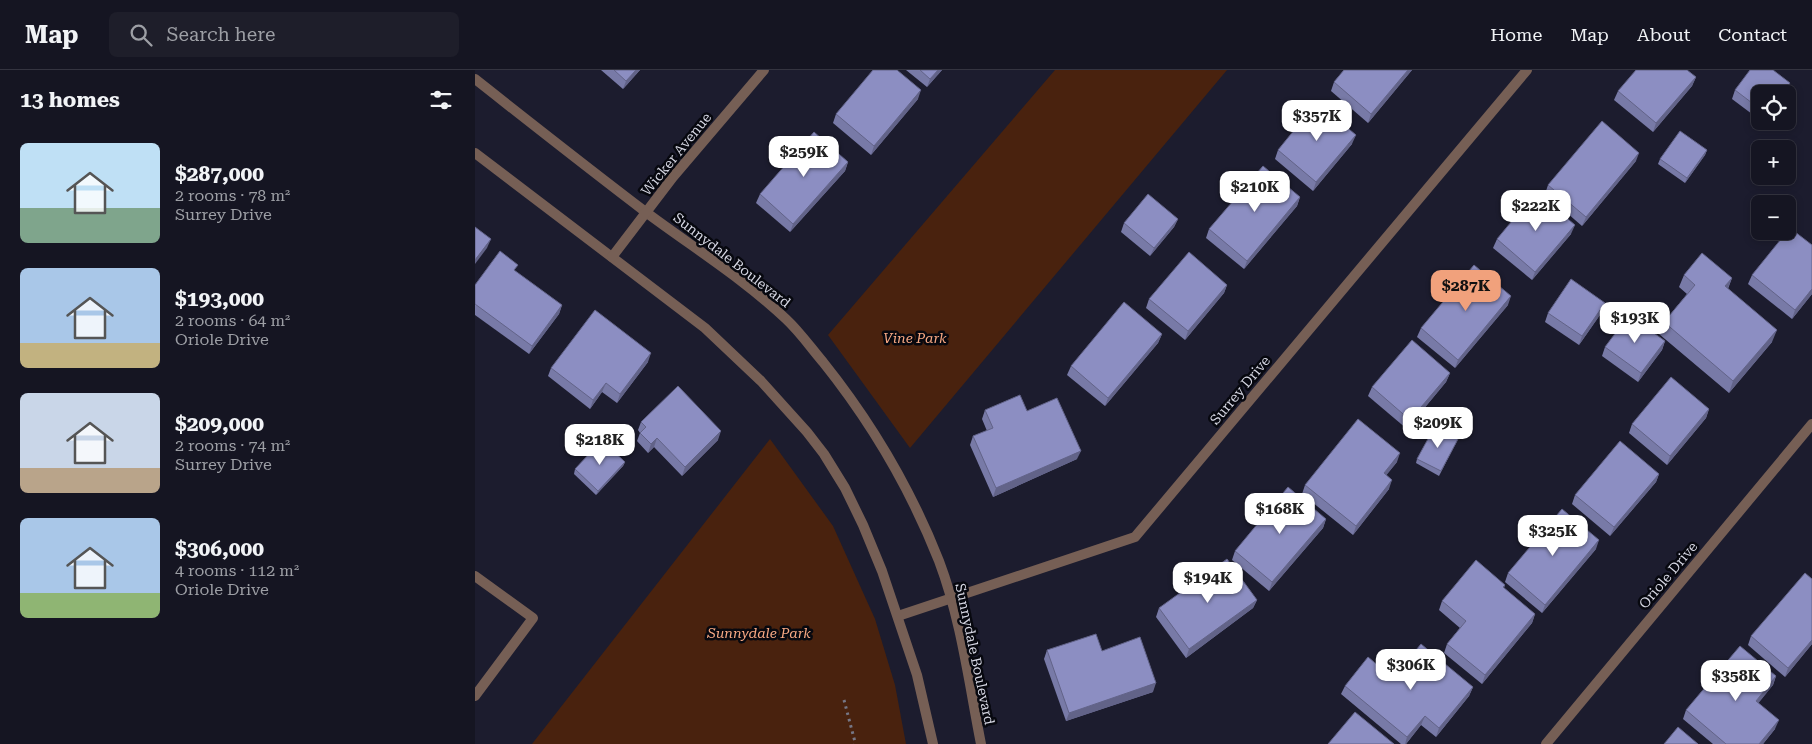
<!DOCTYPE html>
<html lang="en">
<head>
<meta charset="utf-8">
<style>
  :root { --surface:#151522; --page:#1e1e2a; --text:#f1f3f6; --muted:#9d9fa5; --line:#343440; --accent:#f1a17c }
  body { margin:0; font-family:"Roboto Serif",serif; background:var(--page); color:var(--text); height:100vh; display:flex; flex-direction:column; font-size:19px; white-space:nowrap }
  * { box-sizing:border-box; margin:0 }
  p { font-size:16px; color:var(--muted) }
  .icon { flex:none; width:28px; height:28px; fill:none; stroke:currentColor; stroke-width:2; stroke-linecap:round; stroke-linejoin:round }
  .map { position:relative; flex:1; overflow:hidden }
  .details { display:flex; flex-direction:column; background:var(--surface); width:475px }
  .details>* { flex:none }
  .controls { position:absolute; left:1276px; top:15px; display:grid; gap:10px }
  .controls a { display:grid; place-items:center; width:45px; height:45px; border-radius:8px; background:var(--surface); box-shadow:0 2px 8px #0003,0 0 0 1px var(--line); font-size:25px }
  .price { position:absolute; translate:-50% -42px; padding:0 11px; border-radius:10px; background:#fff; color:#222; font-size:16px; line-height:32px; filter:drop-shadow(0 1px 2px #0008) }
  .price::after { content:''; position:absolute; left:50%; top:30px; width:15px; height:11px; margin-left:-8px; background:inherit; clip-path:polygon(0 0,100% 0,50% 100%) }
  .price.active { background:var(--accent); color:#111 }
  ul { padding:0; list-style:none }
  li { display:flex; align-items:center; gap:15px; height:125px; padding:0 20px }
  li span { display:grid; place-items:center; flex:none; width:140px; height:100px; border-radius:8px; color:#555 }
  li>.icon { margin-inline-start:auto }
  span .icon { width:60px; height:60px; fill:#fffc; stroke-width:1 }
  li b { font-size:21px }
  h2 { display:flex; justify-content:space-between; align-items:center; height:60px; padding:0 20px; font-size:21px }
  header { display:flex; align-items:center; gap:30px; box-sizing:border-box; height:70px; padding:0 25px; background:var(--surface); border-bottom:1px solid var(--line) }
  header strong { font-size:24px }
  nav { display:flex; gap:28px; margin-inline-start:auto; font-size:18px }
  .search { width:350px; height:45px; background:var(--page); display:flex; align-items:center; gap:12px; box-sizing:border-box; padding:0 18px; border-radius:8px; color:var(--muted); font-size:19px }
  main { display:flex; flex:1; min-height:0 }
  .map>svg:first-child { display:block }
  .green { fill:#49220e }
  .lines { fill:none; stroke-linecap:round; stroke-linejoin:round }
  .path { stroke:#767786; stroke-width:3; stroke-dasharray:2.5 4; stroke-linecap:butt }
  .service { stroke:#765f55; stroke-width:10 }
  .minor { stroke:#765f55; stroke-width:10 }
  .wall { fill:#787aa7 }
  .shaded-wall { fill:#626388 }
  .building { fill:#8c8ec2; stroke:#626388 }
  .labels { text-anchor:middle; dominant-baseline:central; stroke-width:5; stroke-linejoin:round; paint-order:stroke }
  .street-label { font-size:14px; fill:#d6d7e3; stroke:#07080f }
  .park-label { font-size:14px; font-style:italic; fill:#f7a883; stroke:#07080f }
</style>
</head>
<body>
<header>
<strong>Map</strong>
<div class="search"><svg class="icon" aria-label="search" viewBox="0 0 24 24"><circle cx="10" cy="10" r="6"/><path d="M15 15l6 6"/></svg>Search here</div>
<nav><a>Home</a><a>Map</a><a>About</a><a>Contact</a></nav>
</header>
<main>
<section class="details">
<h2>13 homes<svg class="icon" aria-label="filters" viewBox="0 0 24 24"><path d="M4 7h16M4 17h16"/><circle cx="9" cy="7" r="2"/><circle cx="15" cy="17" r="2"/></svg></h2>
<ul>
<li><span style="background:linear-gradient(#bfe0f5 65%,#7fa58c 0)"><svg class="icon" aria-label="home" viewBox="0 0 24 24"><path d="M3 11l9-7 9 7M6 9v11h12V9"/></svg></span><div><b>$287,000</b><p>2 rooms · 78 m²</p><p>Surrey Drive</p></div></li>
<li><span style="background:linear-gradient(#a9c7e8 75%,#c2b280 0)"><svg class="icon" aria-label="home" viewBox="0 0 24 24"><path d="M3 11l9-7 9 7M6 9v11h12V9"/></svg></span><div><b>$193,000</b><p>2 rooms · 64 m²</p><p>Oriole Drive</p></div></li>
<li><span style="background:linear-gradient(#c9d6e8 75%,#b9a48a 0)"><svg class="icon" aria-label="home" viewBox="0 0 24 24"><path d="M3 11l9-7 9 7M6 9v11h12V9"/></svg></span><div><b>$209,000</b><p>2 rooms · 74 m²</p><p>Surrey Drive</p></div></li>
<li><span style="background:linear-gradient(#a9c7e8 75%,#8fb573 0)"><svg class="icon" aria-label="home" viewBox="0 0 24 24"><path d="M3 11l9-7 9 7M6 9v11h12V9"/></svg></span><div><b>$306,000</b><p>4 rooms · 112 m²</p><p>Oriole Drive</p></div></li>
</ul>
</section>
<div class="map">
<svg width="1337" height="674" viewBox="0 0 1337 674">
  <rect width="100%" height="100%" fill="#1c1c2e"/>
  <g class="green">
    <polygon points="580,0 752,0 435,378 353,265"/>
    <polygon points="295,369 358,456 400,549 420,615 431,674 57,674"/>
  </g>
  <g class="lines">
    <polyline class="path" points="369,630 380,672 379,674"/>
    <polyline class="service" points="0,506 58,548 0,626"/>
    <g class="minor">
      <path d="M0 9C57 54 114 99 172 143 219 178 269 209 311 249 325 262 336 278 348 292 396 352 436 420 464 491 486 549 494 613 506 674"/>
      <polyline points="0,83 230,258 286,311 332,362 349,384 370,418 388,455 407,501 442,605 458,674"/>
      <polyline points="137,187 198,107 289,0"/>
      <polyline points="423,546 660,467 1052,0"/>
      <polyline points="1071,674 1337,354"/>
    </g>
  </g>
  <g class="wall">
    <polygon points="126,0 165,0 148,19"/>
    <polygon points="431,0 467,0 452,17"/>
    <polygon points="869,0 937,0 893,53 856,21 859,12"/>
    <polygon points="1221,7 1217,16 1178,62 1139,30 1143,21"/>
    <polygon points="1260,20 1311,21 1310,24 1285,24 1285,50 1257,29"/>
    <polygon points="443,29 396,85 358,53 361,44"/>
    <polygon points="877,74 838,121 800,89 803,80"/>
    <polygon points="1232,80 1230,85 1210,113 1183,94 1185,89"/>
    <polygon points="1161,91 1107,156 1070,124 1073,115"/>
    <polygon points="373,92 370,101 315,162 281,133 285,124"/>
    <polygon points="825,127 822,136 769,199 731,168 734,159"/>
    <polygon points="703,149 699,157 675,186 646,162 649,153"/>
    <polygon points="1096,164 1057,210 1018,178 1022,169"/>
    <polygon points="1209,205 1257,208 1253,219 1297,272 1254,323 1184,264 1189,252 1212,224 1204,217"/>
    <polygon points="1277,205 1337,224 1317,249 1273,214"/>
    <polygon points="0,215 87,235 84,244 54,284 0,245"/>
    <polygon points="752,215 749,223 710,270 671,238 674,229"/>
    <polygon points="1130,233 1127,242 1104,275 1070,252 1073,243"/>
    <polygon points="1033,235 980,298 942,267 946,258"/>
    <polygon points="687,264 683,273 630,336 592,305 596,296"/>
    <polygon points="1190,271 1187,280 1163,312 1127,286 1130,277"/>
    <polygon points="173,292 142,333 127,322 115,339 73,306 76,298"/>
    <polygon points="975,303 971,312 932,359 893,326 897,317"/>
    <polygon points="1234,339 1231,348 1192,395 1154,363 1157,354"/>
    <polygon points="510,340 552,341 602,389 518,427 495,375 498,366 512,361 507,349"/>
    <polygon points="166,352 243,370 207,406 179,377 173,383 162,371 165,363 163,360"/>
    <polygon points="983,369 964,406 941,393 942,389"/>
    <polygon points="150,392 148,396 121,425 99,404 100,399"/>
    <polygon points="922,392 911,405 914,419 878,465 827,424 830,415"/>
    <polygon points="1184,404 1181,412 1135,466 1097,434 1100,425"/>
    <polygon points="851,449 848,458 794,521 757,490 760,481"/>
    <polygon points="1121,479 1067,543 1030,512 1033,503"/>
    <polygon points="1030,515 1029,518 1060,544 1057,553 1007,614 969,583 972,574 985,558 964,540 967,531"/>
    <polygon points="782,530 778,538 711,588 681,547 684,538"/>
    <polygon points="1276,566 1337,574 1310,607 1273,575"/>
    <polygon points="572,580 627,581 678,622 591,651 569,589"/>
    <polygon points="1301,606 1298,615 1283,633 1300,659 1288,674 1238,674 1208,649 1211,640"/>
    <polygon points="918,608 998,617 994,626 961,667 946,655 931,674 926,674 866,624 870,616"/>
  </g>
  <g class="shaded-wall">
    <polygon points="161,0 165,0 148,19 151,11"/>
    <polygon points="463,0 467,0 452,17 455,9"/>
    <polygon points="933,0 937,0 893,53 896,44"/>
    <polygon points="1221,7 1217,16 1178,62 1181,53"/>
    <polygon points="1315,13 1311,21 1310,24 1306,24"/>
    <polygon points="446,20 443,29 396,85 399,76"/>
    <polygon points="881,65 877,74 838,121 841,112"/>
    <polygon points="1232,80 1230,85 1210,113 1212,108"/>
    <polygon points="1164,83 1161,91 1107,156 1111,147"/>
    <polygon points="373,92 370,101 315,162 318,154"/>
    <polygon points="825,127 822,136 769,199 772,191"/>
    <polygon points="703,149 699,157 675,186 679,178"/>
    <polygon points="1100,155 1096,164 1057,210 1060,202"/>
    <polygon points="16,169 12,178 0,194 0,190"/>
    <polygon points="1257,208 1252,220 1250,216"/>
    <polygon points="752,215 749,223 710,270 713,261"/>
    <polygon points="1337,219 1337,224 1317,249 1320,240"/>
    <polygon points="1036,226 1033,235 980,298 983,290"/>
    <polygon points="1130,233 1127,242 1104,275 1107,266"/>
    <polygon points="87,235 84,244 54,284 57,276"/>
    <polygon points="1302,260 1297,272 1254,323 1258,311"/>
    <polygon points="687,264 683,273 630,336 633,328"/>
    <polygon points="1190,271 1187,280 1163,312 1166,303"/>
    <polygon points="176,283 173,292 142,333 145,324"/>
    <polygon points="975,303 971,312 932,359 935,350"/>
    <polygon points="131,313 127,322 115,339 118,330"/>
    <polygon points="1234,339 1231,348 1192,395 1195,386"/>
    <polygon points="246,361 243,370 207,406 210,397"/>
    <polygon points="182,368 179,377 173,383 176,374"/>
    <polygon points="606,381 602,389 518,427 521,418"/>
    <polygon points="925,383 922,392 906,412 909,403"/>
    <polygon points="150,392 148,396 121,425 123,421"/>
    <polygon points="1184,404 1181,412 1135,466 1139,457"/>
    <polygon points="917,410 914,419 878,465 881,456"/>
    <polygon points="851,449 848,458 794,521 797,512"/>
    <polygon points="1124,470 1121,479 1067,543 1070,535"/>
    <polygon points="782,530 778,538 711,588 714,579"/>
    <polygon points="1060,544 1057,553 1007,614 1010,605"/>
    <polygon points="1337,570 1337,574 1310,607 1313,598"/>
    <polygon points="1301,606 1298,615 1278,640 1281,631"/>
    <polygon points="681,613 678,622 591,651 594,643"/>
    <polygon points="998,617 994,626 961,667 964,658"/>
    <polygon points="950,646 946,655 931,674 930,674 932,667"/>
    <polygon points="1304,650 1300,659 1288,674 1284,674"/>
  </g>
  <g class="building">
    <polygon points="139,0 161,0 151,11"/>
    <polygon points="398,0 422,0 446,20 399,76 361,44"/>
    <polygon points="445,0 463,0 455,9"/>
    <polygon points="869,0 933,0 896,44 859,12"/>
    <polygon points="1161,0 1212,0 1221,7 1181,53 1143,21"/>
    <polygon points="1275,0 1298,0 1315,13 1306,24 1285,24 1285,39 1260,20"/>
    <polygon points="842,32 881,65 841,112 803,80"/>
    <polygon points="1127,51 1164,83 1111,147 1073,115"/>
    <polygon points="1205,61 1232,80 1212,108 1185,89"/>
    <polygon points="339,62 373,92 318,154 285,124"/>
    <polygon points="788,96 825,127 772,191 734,159"/>
    <polygon points="1061,122 1100,155 1060,202 1022,169"/>
    <polygon points="673,124 703,149 679,178 649,153"/>
    <polygon points="0,157 16,169 0,190"/>
    <polygon points="1315,158 1337,175 1337,219 1320,240 1277,205"/>
    <polygon points="25,181 43,195 39,200 87,235 57,276 0,234 0,215"/>
    <polygon points="714,182 752,215 713,261 674,229"/>
    <polygon points="1227,183 1257,208 1250,216 1302,260 1258,311 1189,252 1220,215 1209,205"/>
    <polygon points="999,195 1036,226 983,290 946,258"/>
    <polygon points="1096,209 1130,233 1107,266 1073,243"/>
    <polygon points="649,232 687,264 633,328 596,296"/>
    <polygon points="120,240 176,283 145,324 131,313 118,330 76,298"/>
    <polygon points="1154,245 1190,271 1166,303 1130,277"/>
    <polygon points="937,270 975,303 935,350 897,317"/>
    <polygon points="1196,307 1234,339 1195,386 1157,354"/>
    <polygon points="203,316 246,361 210,397 182,368 176,374 165,363 171,357 166,352"/>
    <polygon points="545,325 552,341 582,328 606,381 521,418 498,366 518,358 510,340"/>
    <polygon points="883,349 925,383 909,403 917,410 881,456 830,415"/>
    <polygon points="960,356 983,369 966,401 942,389"/>
    <polygon points="127,370 150,392 123,421 100,399"/>
    <polygon points="1145,371 1184,404 1139,457 1100,425"/>
    <polygon points="813,417 851,449 797,512 760,481"/>
    <polygon points="1087,439 1124,470 1070,535 1033,503"/>
    <polygon points="752,489 782,530 714,579 684,538"/>
    <polygon points="1001,490 1030,515 1028,517 1060,544 1010,605 972,574 991,551 967,531"/>
    <polygon points="1330,503 1337,509 1337,570 1313,598 1276,566"/>
    <polygon points="621,564 627,581 665,567 681,613 594,643 572,580"/>
    <polygon points="946,574 998,617 964,658 950,646 932,667 870,616 893,587 918,608"/>
    <polygon points="1265,576 1301,606 1281,631 1304,650 1284,674 1251,674 1211,640"/>
    <polygon points="880,642 919,674 853,674"/>
    <polygon points="1203,657 1223,674 1189,674"/>
  </g>
  <g class="labels">
    <g class="street-label">
      <text transform="translate(201 84) rotate(-51)">Wicker Avenue</text>
      <text transform="translate(257 190) rotate(38)">Sunnydale Boulevard</text>
      <text transform="translate(765 320) rotate(-50)">Surrey Drive</text>
      <text transform="translate(1193 505) rotate(-50)">Oriole Drive</text>
      <text transform="translate(500 584) rotate(78)">Sunnydale Boulevard</text>
    </g>
    <g class="park-label">
      <text x="440" y="268">Vine Park</text>
      <text x="284" y="563">Sunnydale Park</text>
    </g>
  </g>
</svg>
<div class="controls">
<a><svg class="icon" aria-label="locate" viewBox="0 0 24 24"><circle cx="12" cy="12" r="6"/><path d="M12 2v4M12 18v4M2 12h4M18 12h4"/></svg></a>
<a>+</a>
<a>−</a>
</div>
<b class="price" style="left:842px;top:72px">$357K</b>
<b class="price" style="left:329px;top:108px">$259K</b>
<b class="price" style="left:780px;top:143px">$210K</b>
<b class="price" style="left:1061px;top:162px">$222K</b>
<b class="price active" style="left:991px;top:242px">$287K</b>
<b class="price" style="left:1160px;top:274px">$193K</b>
<b class="price" style="left:963px;top:379px">$209K</b>
<b class="price" style="left:125px;top:396px">$218K</b>
<b class="price" style="left:805px;top:465px">$168K</b>
<b class="price" style="left:1078px;top:487px">$325K</b>
<b class="price" style="left:733px;top:534px">$194K</b>
<b class="price" style="left:936px;top:621px">$306K</b>
<b class="price" style="left:1261px;top:632px">$358K</b>
</div>
</main>
</body>
</html>
